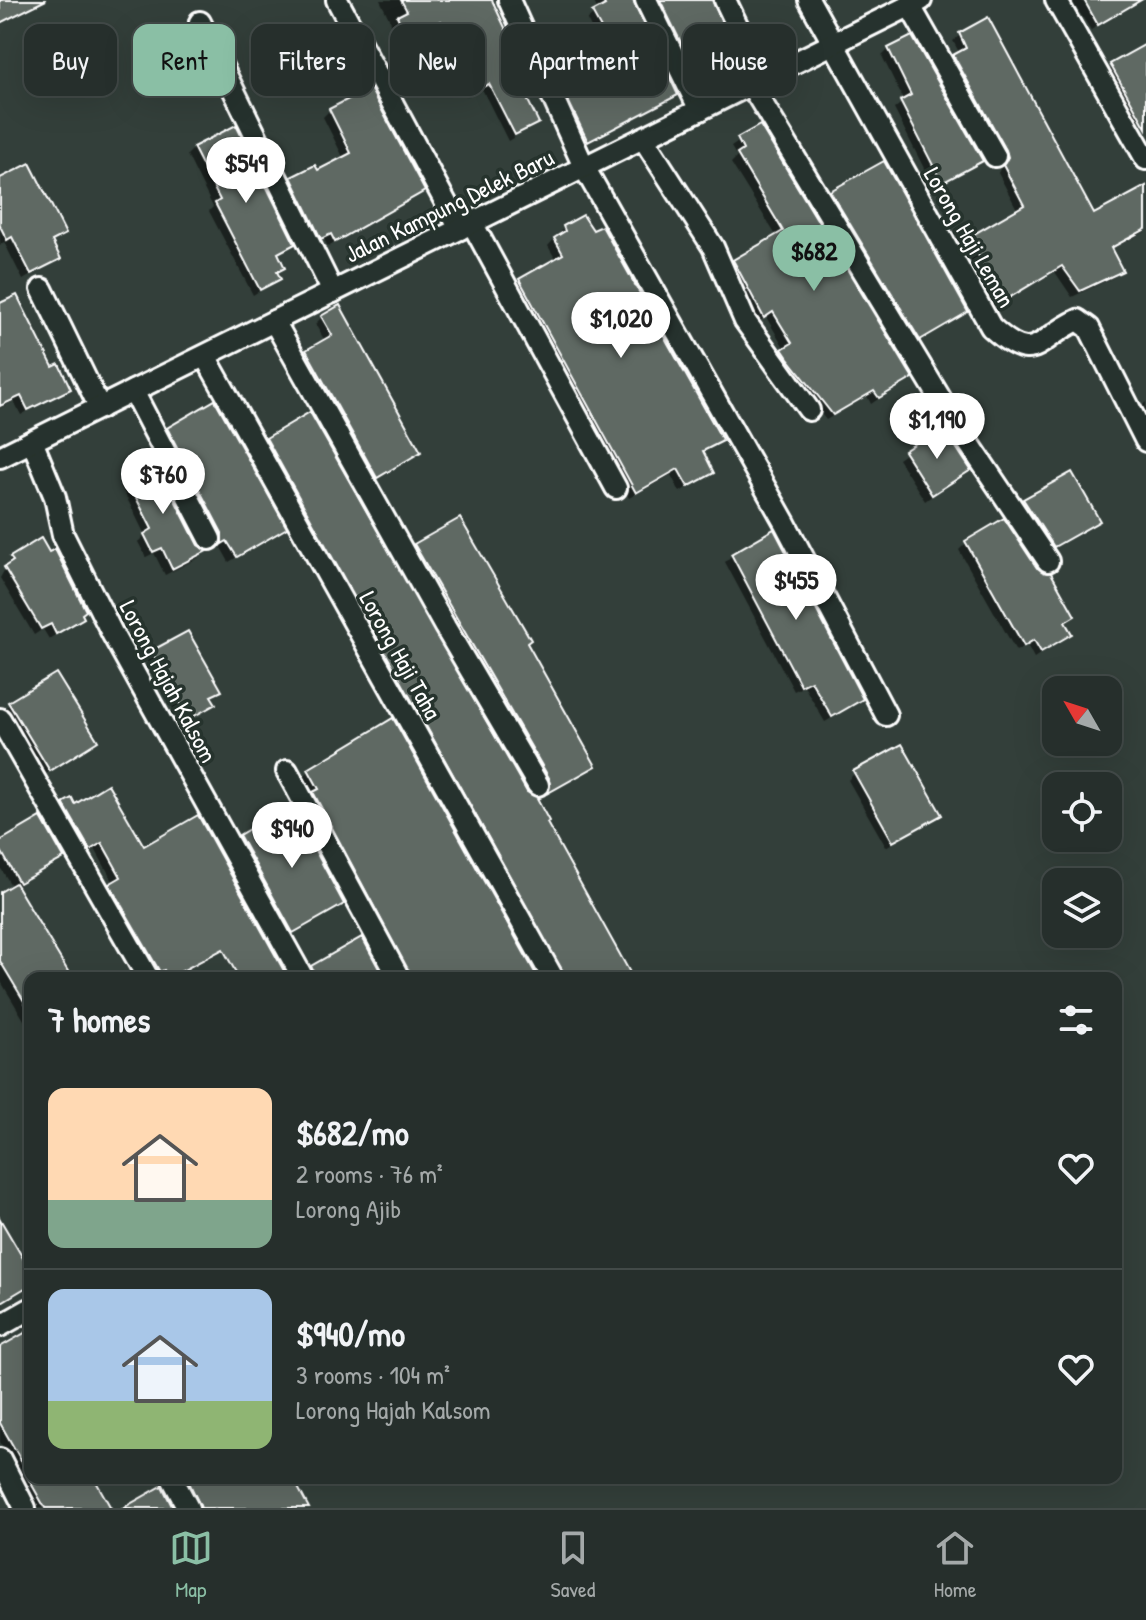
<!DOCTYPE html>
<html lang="en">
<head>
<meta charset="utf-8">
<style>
  :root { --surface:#262f2c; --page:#323b38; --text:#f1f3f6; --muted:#a4a9a9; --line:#424a48; --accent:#8abfa5 }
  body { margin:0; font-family:"Patrick Hand",sans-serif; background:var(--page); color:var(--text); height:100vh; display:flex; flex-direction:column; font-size:30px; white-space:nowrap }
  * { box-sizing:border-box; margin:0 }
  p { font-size:26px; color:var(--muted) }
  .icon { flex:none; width:44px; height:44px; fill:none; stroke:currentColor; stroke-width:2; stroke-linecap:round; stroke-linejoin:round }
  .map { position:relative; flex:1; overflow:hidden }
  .details { position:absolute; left:24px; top:972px; width:1098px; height:512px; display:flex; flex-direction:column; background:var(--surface); border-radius:16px; box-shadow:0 8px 32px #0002,0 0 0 2px var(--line) }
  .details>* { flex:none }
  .hud { position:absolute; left:24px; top:24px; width:1098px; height:72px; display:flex; gap:16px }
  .needle { width:52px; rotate:309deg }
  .buttons { position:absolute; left:1042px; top:676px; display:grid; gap:16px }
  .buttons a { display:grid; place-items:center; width:80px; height:80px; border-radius:16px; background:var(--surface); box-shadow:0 8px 32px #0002,0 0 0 2px var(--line); font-size:40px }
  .price { position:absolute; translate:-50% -68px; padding:0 18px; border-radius:28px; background:#fff; color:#222; font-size:26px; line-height:52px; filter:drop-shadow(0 2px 4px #0008) }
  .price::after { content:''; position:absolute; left:50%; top:48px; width:24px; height:18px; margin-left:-12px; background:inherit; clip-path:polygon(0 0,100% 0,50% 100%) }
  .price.selected { background:var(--accent); color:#111 }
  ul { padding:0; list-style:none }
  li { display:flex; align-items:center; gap:24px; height:200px; padding:0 24px }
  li+li { border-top:2px solid var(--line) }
  li span { display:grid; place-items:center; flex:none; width:224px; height:160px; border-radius:16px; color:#555 }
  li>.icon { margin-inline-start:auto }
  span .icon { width:96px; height:96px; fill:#fffc; stroke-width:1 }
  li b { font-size:34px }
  h2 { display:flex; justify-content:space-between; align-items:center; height:96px; padding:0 24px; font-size:34px }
  .tag { padding:0 28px; border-radius:16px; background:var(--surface); box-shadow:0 8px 32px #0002,0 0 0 2px var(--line); font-size:28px; line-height:72px }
  .tag.selected { background:var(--accent); color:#111 }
  .tab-bar { display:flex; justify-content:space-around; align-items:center; height:112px; border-top:2px solid var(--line); background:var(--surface); font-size:22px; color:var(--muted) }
  .tab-bar a { display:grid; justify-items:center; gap:4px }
  .tab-bar .selected { color:var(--accent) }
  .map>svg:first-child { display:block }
  .shadow { fill:#0007 }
  .building { fill:#5f6964; stroke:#fff; stroke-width:2 }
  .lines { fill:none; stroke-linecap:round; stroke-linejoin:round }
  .minor-casing { stroke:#fff; stroke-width:26 }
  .minor { stroke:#26332d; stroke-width:20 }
  .labels { text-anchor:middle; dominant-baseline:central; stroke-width:7; stroke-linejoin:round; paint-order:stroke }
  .street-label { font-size:24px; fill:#fff; stroke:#26332d }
</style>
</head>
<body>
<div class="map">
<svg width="1146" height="1508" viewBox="0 0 1146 1508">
  <rect width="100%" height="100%" fill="#333f3a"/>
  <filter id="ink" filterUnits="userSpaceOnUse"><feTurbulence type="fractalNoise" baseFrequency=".0125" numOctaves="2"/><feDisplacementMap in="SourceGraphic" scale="16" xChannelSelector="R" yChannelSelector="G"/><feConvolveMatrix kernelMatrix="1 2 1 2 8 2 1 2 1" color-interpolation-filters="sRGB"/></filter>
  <g filter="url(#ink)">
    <g class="shadow">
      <polygon points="380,0 491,0 521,67 515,74 537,123 508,141 482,89 467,96 434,26 401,43"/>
      <polygon points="593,0 631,0 676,95 581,147 559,100 564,95 548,64 595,36 587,20 598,11"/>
      <polygon points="650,0 708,0 736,57 691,83"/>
      <polygon points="1071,0 1140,0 1091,30"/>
      <polygon points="960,35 1093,217 1146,189 1146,231 1110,250 1121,270 1114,277 1072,297 1055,272 994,307 963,245 1018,211 998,173 1002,165 1000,157 947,63 960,54 953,41"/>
      <polygon points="1146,46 1146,116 1133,123 1105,72"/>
      <polygon points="889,49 980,161 934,188 894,109 904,101 882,56"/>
      <polygon points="330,110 422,190 328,247 324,239 314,244 285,186 292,179 317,173 344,159 323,117"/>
      <polygon points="759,128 910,377 871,404 867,396 826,420 776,357 785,349 766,317 756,323 727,268 777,237 731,163 737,157 731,147"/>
      <polygon points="194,148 292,244 276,255 283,267 276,274 278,279 253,295 209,211 213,207 187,155"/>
      <polygon points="0,180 64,234 51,243 58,259 23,280 4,242 0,245"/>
      <polygon points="832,193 965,312 913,345 825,199"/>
      <polygon points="564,228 720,440 702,453 712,472 680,492 671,475 629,498 513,288 556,260 548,246"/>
      <polygon points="0,305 68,388 21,415 14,401 0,408"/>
      <polygon points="322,317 418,452 369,483 301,358 325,341 315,324"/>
      <polygon points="1146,402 1146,429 1138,409"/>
      <polygon points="941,429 969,470 925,501 898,459"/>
      <polygon points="168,430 284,528 229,562 220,546 216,549 216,540 161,436"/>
      <polygon points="267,440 545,823 630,978 554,978 260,447"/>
      <polygon points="1071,474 1098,520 1047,552 1017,508"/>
      <polygon points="125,475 204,552 198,558 165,575 154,553 146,557 138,542 145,535 119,482"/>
      <polygon points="460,521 594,766 542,797 543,786 408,553"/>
      <polygon points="966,543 1036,570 1073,616 1064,624 1069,634 1034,658 1027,645 1016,651 959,550"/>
      <polygon points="732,555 860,699 854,705 825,722 804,686 794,691 725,562"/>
      <polygon points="11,558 80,614 82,617 49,639 43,629 34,635 0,578"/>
      <polygon points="153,653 219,690 210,698 213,704 182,725 146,660"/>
      <polygon points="1081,675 1084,681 1091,677 1097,690 1056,690 1056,722 1049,708 1053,703 1049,695 1056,688"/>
      <polygon points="10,704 95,741 43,776 3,710"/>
      <polygon points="309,771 536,978 403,978 307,801 312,796 302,778"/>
      <polygon points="855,773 939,814 886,847 848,780"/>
      <polygon points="64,805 143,849 252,935 172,978 151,978 104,892 114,883 95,849 83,856 58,812"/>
      <polygon points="271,819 342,903 293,934 283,918 276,921 233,843"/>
      <polygon points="0,843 62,857 15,887 69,978 30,978 30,1030 0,980 0,894 12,887 0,867"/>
      <polygon points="30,1331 30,1478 92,1478 109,1508 37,1508 0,1442 0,1349"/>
      <polygon points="181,1478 292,1478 307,1508 191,1508"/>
    </g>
    <g class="building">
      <polygon points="0,0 46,0 0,23"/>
      <polygon points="401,0 492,0 524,68 514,72 539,123 515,135 489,84 474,91 441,21 408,38 397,16 407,11"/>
      <polygon points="602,0 633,0 678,95 588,142 564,92 570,89 553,55 602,30 592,12 605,5"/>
      <polygon points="660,0 712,0 738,57 698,77"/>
      <polygon points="1084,0 1141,0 1098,25"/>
      <polygon points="988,17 1094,214 1146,186 1146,229 1111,248 1123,271 1080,291 1062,266 1002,302 969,237 1024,205 1003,165 1008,157 1006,150 953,55 966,48 959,33"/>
      <polygon points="912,36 983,161 942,183 900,101 911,95 888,48"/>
      <polygon points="1146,44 1146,128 1110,64"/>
      <polygon points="370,88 425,191 335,242 331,234 321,239 291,177 315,165 318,170 351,153 329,109"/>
      <polygon points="236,125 295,244 278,253 285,268 277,272 281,279 260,290 215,203 220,200 193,147"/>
      <polygon points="760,125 913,378 879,398 874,391 833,415 788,358 782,349 792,343 773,312 764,318 733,260 783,231 737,154 743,150 737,138"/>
      <polygon points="884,161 968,312 920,340 830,191"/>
      <polygon points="30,163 66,234 52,241 61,259 31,274 12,237 7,240 0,226 0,178"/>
      <polygon points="583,215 593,230 602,226 723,441 703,451 714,473 688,487 678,469 636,493 519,279 563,254 554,238 565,231 563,226"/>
      <polygon points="17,295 53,367 59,364 71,389 28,410 21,396 0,406 0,303"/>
      <polygon points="340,305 421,452 377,478 306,350 332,335 321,316"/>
      <polygon points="215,400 287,528 237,557 227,541 222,544 222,533 167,428"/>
      <polygon points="310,412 527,792 539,798 537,799 549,821 547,823 633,978 566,978 266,438"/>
      <polygon points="942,426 971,470 932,495 904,451"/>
      <polygon points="154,459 198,545 207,551 172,569 162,548 153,552 144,534 152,529 124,474"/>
      <polygon points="1072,472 1100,521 1054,547 1023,499"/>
      <polygon points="460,518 531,640 527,643 596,766 548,793 549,778 414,544"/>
      <polygon points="1004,518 1037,568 1051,573 1075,616 1065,622 1072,634 1041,652 1034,640 1024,646 965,541"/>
      <polygon points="774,529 863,699 832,717 811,681 801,686 731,554"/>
      <polygon points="41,538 49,552 55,549 86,611 82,614 84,618 56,634 51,624 41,629 4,567 13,561 10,557"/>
      <polygon points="188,631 222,691 211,696 216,704 189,719 151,651"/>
      <polygon points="56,673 98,741 50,771 8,702"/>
      <polygon points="393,718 538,978 412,978 313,792 319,789 308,769"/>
      <polygon points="902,744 942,815 893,842 853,771"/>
      <polygon points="108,784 144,846 198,815 288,978 239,978 223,949 169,978 164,970 160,972 109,884 121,877 102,843 90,850 63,803 72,798 75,804"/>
      <polygon points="294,811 344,904 293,933 239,835 271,816 275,822"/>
      <polygon points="41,817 64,858 19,883 0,849 0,841"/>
      <polygon points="15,883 72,978 30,978 30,1011 0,961 0,892"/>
      <polygon points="362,937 384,978 316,978 311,966"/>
      <polygon points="0,1219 30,1270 30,1285 0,1303"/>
      <polygon points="30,1330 30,1476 0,1423 0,1347"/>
      <polygon points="28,1478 94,1478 111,1508 45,1508"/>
      <polygon points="187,1478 293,1478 309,1508 201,1508"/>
      <polygon points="162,1486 173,1508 123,1508"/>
    </g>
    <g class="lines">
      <defs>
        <g id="minor">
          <polyline points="337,0 460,229"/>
          <polyline points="509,0 584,167 785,523 886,715"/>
          <polyline points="646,0 700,110"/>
          <polyline points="725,0 763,79"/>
          <path d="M809 0 991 327C1036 368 1035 340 1078 320L1089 328 1146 441"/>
          <polyline points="1056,0 1146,159"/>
          <polyline points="910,6 995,156"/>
          <polyline points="200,22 333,292"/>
          <polyline points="751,85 954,421 1048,561"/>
          <polyline points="643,138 713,247 745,321 809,410"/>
          <polyline points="472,223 616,488"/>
          <polyline points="42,289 100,408"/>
          <polyline points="274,321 445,627 538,785"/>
          <polyline points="205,356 553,978"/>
          <polyline points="133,391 210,539"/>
          <polyline points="32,441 55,497 63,535 113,635 303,978"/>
          <polyline points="0,457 921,0"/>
          <polyline points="0,719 148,978"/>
          <polyline points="287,771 399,978"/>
          <polyline points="0,1326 30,1309"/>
          <polyline points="0,1459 25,1508"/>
          <polyline points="172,1478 188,1508"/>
        </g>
      </defs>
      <use href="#minor" class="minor-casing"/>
      <use href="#minor" class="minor"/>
    </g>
  </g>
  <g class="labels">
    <g class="street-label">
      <text transform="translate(449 205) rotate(-26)">Jalan Kampung Delek Baru</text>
      <text transform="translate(970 237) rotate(60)">Lorong Haji Leman</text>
      <text transform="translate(401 655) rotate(61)">Lorong Haji Taha</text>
      <text transform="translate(169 681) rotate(62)">Lorong Hajah Kalsom</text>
    </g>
  </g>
</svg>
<div class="buttons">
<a><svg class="needle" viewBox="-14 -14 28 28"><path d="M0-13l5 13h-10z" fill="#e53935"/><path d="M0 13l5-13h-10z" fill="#a4a9a9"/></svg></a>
<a><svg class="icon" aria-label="locate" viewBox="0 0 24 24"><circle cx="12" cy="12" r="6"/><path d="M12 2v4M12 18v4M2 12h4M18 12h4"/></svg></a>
<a><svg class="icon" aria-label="layers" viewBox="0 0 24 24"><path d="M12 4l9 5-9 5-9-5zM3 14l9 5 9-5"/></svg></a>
</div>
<b class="price" style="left:246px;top:205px">$549</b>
<b class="price selected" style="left:814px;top:293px">$682</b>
<b class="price" style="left:621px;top:360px">$1,020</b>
<b class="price" style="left:937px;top:461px">$1,190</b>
<b class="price" style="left:163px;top:516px">$760</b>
<b class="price" style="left:796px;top:622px">$455</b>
<b class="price" style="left:292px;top:870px">$940</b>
<div class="hud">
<a class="tag">Buy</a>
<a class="tag selected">Rent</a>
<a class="tag">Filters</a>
<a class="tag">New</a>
<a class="tag">Apartment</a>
<a class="tag">House</a>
</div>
<section class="details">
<h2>7 homes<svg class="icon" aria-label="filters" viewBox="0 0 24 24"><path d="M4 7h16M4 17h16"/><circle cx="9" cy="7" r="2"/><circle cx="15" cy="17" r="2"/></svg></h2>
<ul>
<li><span style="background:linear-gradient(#ffd9b3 70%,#7fa58c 0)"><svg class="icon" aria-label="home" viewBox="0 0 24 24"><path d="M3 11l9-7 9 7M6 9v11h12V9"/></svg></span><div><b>$682/mo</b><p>2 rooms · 76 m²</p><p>Lorong Ajib</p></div><svg class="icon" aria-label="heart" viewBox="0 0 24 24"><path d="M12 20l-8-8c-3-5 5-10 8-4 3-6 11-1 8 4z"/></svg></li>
<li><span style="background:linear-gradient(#a9c7e8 70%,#8fb573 0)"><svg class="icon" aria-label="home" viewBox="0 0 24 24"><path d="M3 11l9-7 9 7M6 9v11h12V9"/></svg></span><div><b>$940/mo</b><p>3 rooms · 104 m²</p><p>Lorong Hajah Kalsom</p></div><svg class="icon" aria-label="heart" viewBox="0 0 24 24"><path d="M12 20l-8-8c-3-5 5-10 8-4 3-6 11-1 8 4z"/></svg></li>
</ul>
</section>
</div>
<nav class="tab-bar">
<a class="selected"><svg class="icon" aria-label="map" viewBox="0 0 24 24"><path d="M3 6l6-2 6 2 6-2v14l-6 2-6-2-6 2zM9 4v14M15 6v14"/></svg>Map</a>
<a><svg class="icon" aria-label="saved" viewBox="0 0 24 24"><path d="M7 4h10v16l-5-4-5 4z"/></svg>Saved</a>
<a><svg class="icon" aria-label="home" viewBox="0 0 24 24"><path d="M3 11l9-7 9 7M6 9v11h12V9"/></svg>Home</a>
</nav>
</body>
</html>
